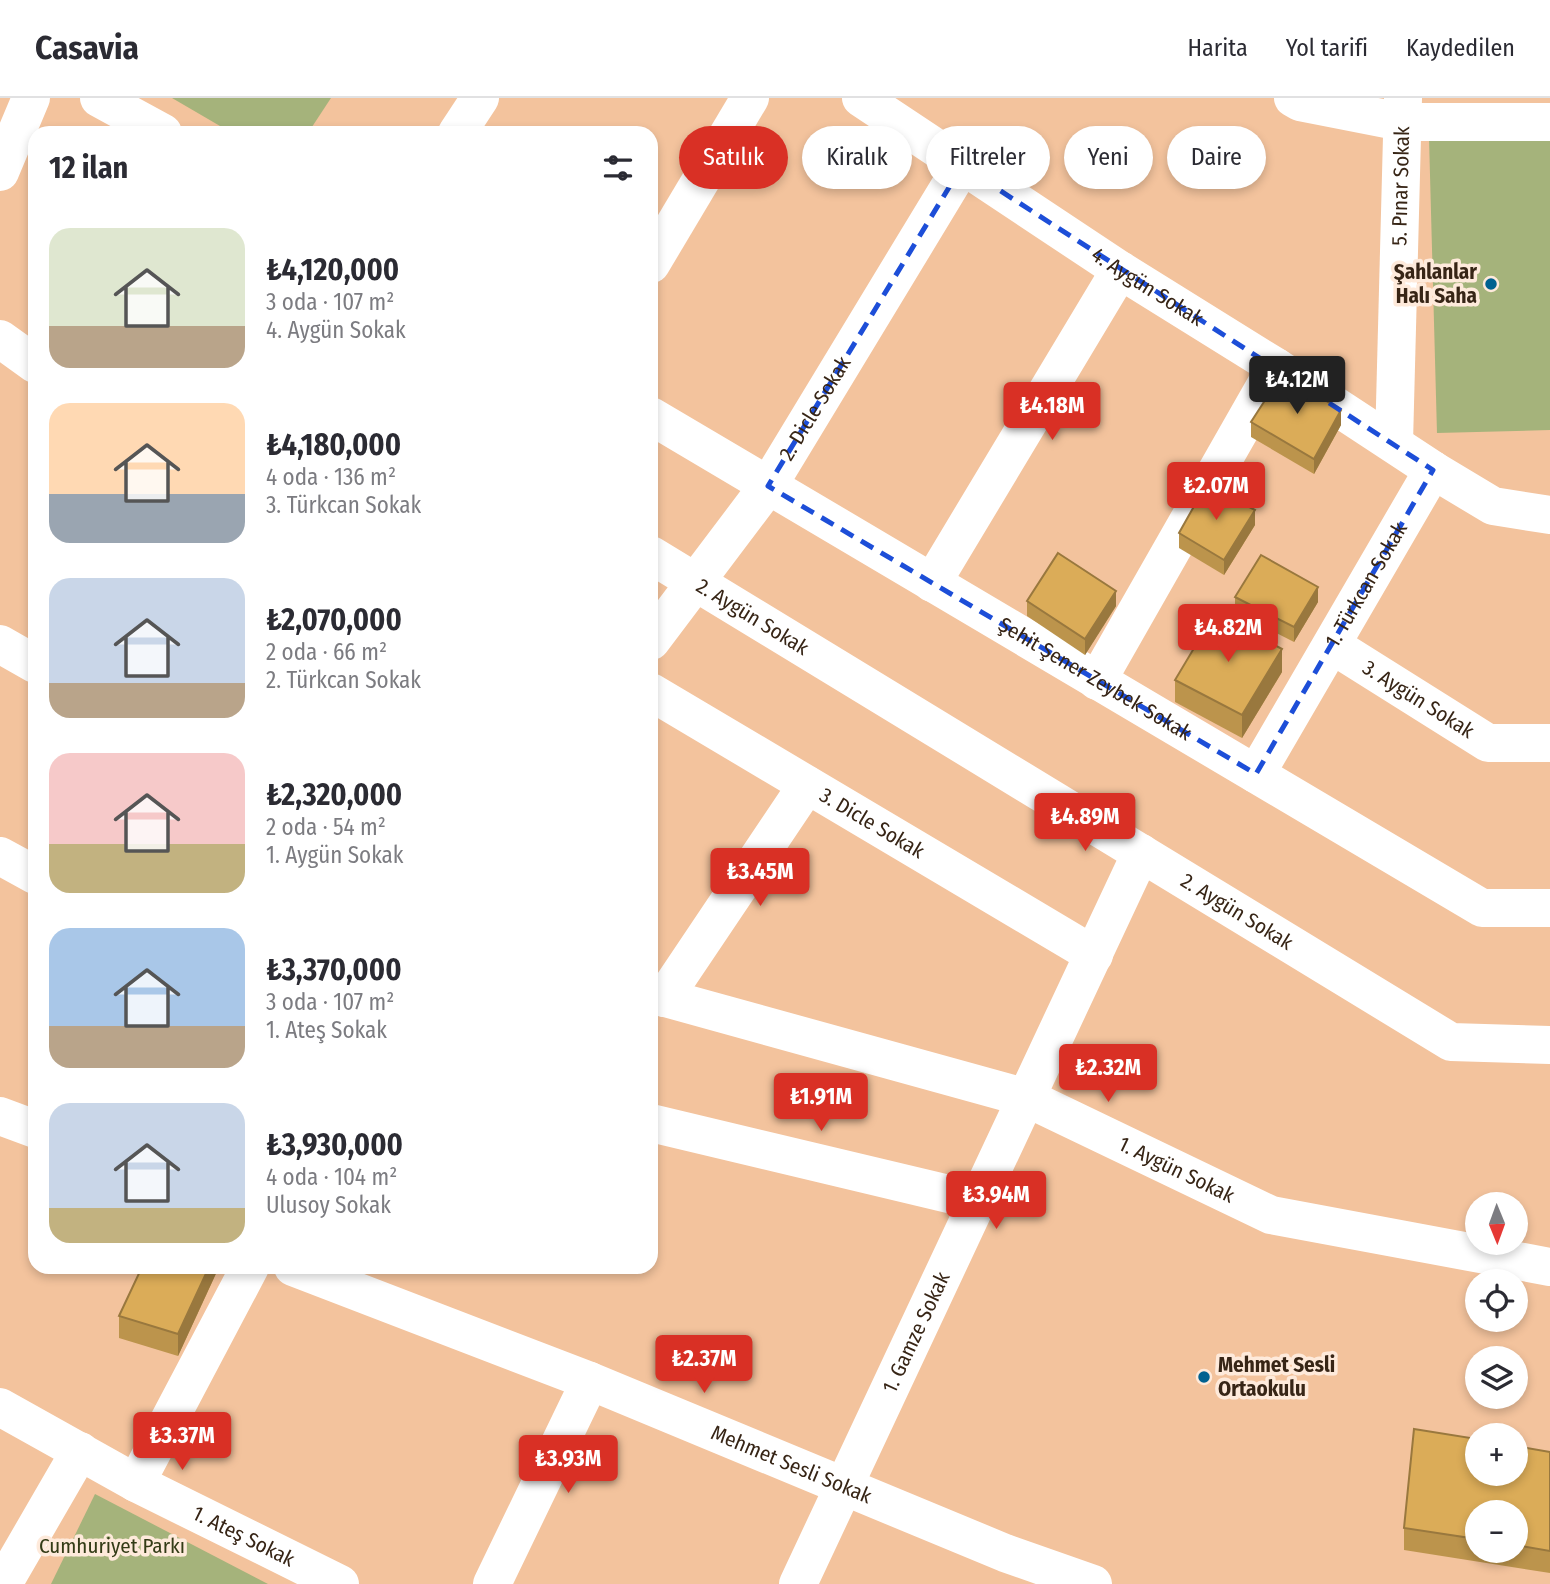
<!DOCTYPE html>
<html lang="tr">
<head>
<meta charset="utf-8">
<style>
  :root { --surface:#fff; --page:#f2f2f3; --text:#2b2b33; --muted:#7c7c81; --line:#e1e1e2; --accent:#d93025 }
  body { margin:0; font-family:"Fira Sans Condensed",sans-serif; background:var(--page); color:var(--text); height:100vh; display:flex; flex-direction:column; font-size:26px; white-space:nowrap }
  * { box-sizing:border-box; margin:0 }
  p { font-size:23px; color:var(--muted) }
  .icon { flex:none; width:38px; height:38px; fill:none; stroke:currentColor; stroke-width:2; stroke-linecap:round; stroke-linejoin:round }
  .map { position:relative; flex:1; overflow:hidden }
  .panel { position:absolute; left:28px; top:28px; width:630px; height:1148px; display:flex; flex-direction:column; background:var(--surface); border-radius:21px; box-shadow:0 4px 10px #0003 }
  .panel>* { flex:none }
  .top-card { position:absolute; left:679px; top:28px; width:665px; height:63px; display:flex; gap:14px }
  .needle { width:46px; rotate:179deg }
  .tools { position:absolute; left:1465px; top:1094px; display:grid; gap:14px }
  .tools a { display:grid; place-items:center; width:63px; height:63px; border-radius:50%; background:var(--surface); box-shadow:0 4px 10px #0003; font-size:35px }
  .price { position:absolute; translate:-50% -60px; padding:0 16px; border-radius:7px; background:var(--accent); color:#fff; font-size:23px; line-height:46px; filter:drop-shadow(0 2px 4px #0008) }
  .price::after { content:''; position:absolute; left:50%; top:42px; width:21px; height:16px; margin-left:-10px; background:inherit; clip-path:polygon(0 0,100% 0,50% 100%) }
  .price.on { background:#222; color:#fff }
  ul { padding:0; list-style:none }
  li { display:flex; align-items:center; gap:21px; height:175px; padding:0 21px }
  li span { display:grid; place-items:center; flex:none; width:196px; height:140px; border-radius:21px; color:#555 }
  li>.icon { margin-inline-start:auto }
  span .icon { width:84px; height:84px; fill:#fffc; stroke-width:1 }
  li b { font-size:30px }
  h2 { display:flex; justify-content:space-between; align-items:center; height:84px; padding:0 21px; font-size:30px }
  .chip { padding:0 24px; border-radius:32px; background:var(--surface); box-shadow:0 4px 10px #0003; font-size:24px; line-height:63px }
  .chip.on { background:var(--accent); color:#fff }
  header { display:flex; align-items:center; gap:42px; box-sizing:border-box; height:98px; padding:0 35px; background:var(--surface); border-bottom:2px solid var(--line) }
  header strong { font-size:33px }
  nav { display:flex; gap:38px; margin-inline-start:auto; font-size:24px }
  .map>svg:first-child { display:block }
  .green { fill:#a5b37b }
  .lines { fill:none; stroke-linecap:round; stroke-linejoin:round }
  .minor { stroke:#fff; stroke-width:38 }
  .wall { fill:#bc944c; fill-rule:evenodd }
  .shaded-wall { fill:#99783e }
  .building { fill:#dbac58; stroke:#99783e; stroke-width:2 }
  .marked { fill:none; stroke:#1d4ed8; stroke-width:5; stroke-dasharray:14 9; stroke-linejoin:round }
  .poi-dot { fill:#006190; stroke:#feeadb; stroke-width:2.5 }
  .labels { text-anchor:middle; dominant-baseline:central; stroke-width:7; stroke-linejoin:round; paint-order:stroke }
  .street-label { font-size:21px; fill:#372516; stroke:#feeadb }
  .poi-label { font-size:21px; font-weight:bold; fill:#372516; stroke:#feeadb; text-anchor:end }
  .park-label { font-size:21px; fill:#333b16; stroke:#feeadb }
</style>
</head>
<body>
<header>
<strong>Casavia</strong>
<nav><a>Harita</a><a>Yol tarifi</a><a>Kaydedilen</a></nav>
</header>
<div class="map">
<svg width="1550" height="1486" viewBox="0 0 1550 1486">
  <rect width="100%" height="100%" fill="#f3c39d"/>
  <g class="green">
    <polygon points="172,0 331,0 308,35 232,35"/>
    <polygon points="1550,37 1550,332 1437,335 1429,40"/>
    <polygon points="95,1396 268,1486 51,1486"/>
  </g>
  <g class="lines">
    <g class="minor">
      <polyline points="99,0 163,35"/>
      <path id="s1" d="M861 0 1120 172 1276 269 1433 372 1493 408 1550 417"/>
      <polyline points="1293,0 1300,4 1402,24 1550,24"/>
      <polyline points="457,35 480,0"/>
      <polyline points="0,74 31,0"/>
      <polyline points="651,166 750,0"/>
      <polyline points="0,241 35,266"/>
      <path id="s2" d="M651 318 1482 810H1550"/>
      <path id="s3" d="M1394 345 1403 0"/>
      <path id="s4" d="M651 457 1451 944 1550 947"/>
      <polyline points="932,485 1120,172"/>
      <path id="s5" d="M651 543 768 388 962 68"/>
      <polyline points="0,546 35,566"/>
      <path id="s6" d="M1332 547 1488 645H1550"/>
      <polyline points="1097,583 1276,269"/>
      <path id="s7" d="M651 594 1094 857"/>
      <path id="s8" d="M1256 676 1433 372"/>
      <polyline points="0,758 35,777"/>
      <path id="s9" d="M651 896 1027 1000 1271 1117 1550 1169"/>
      <polyline points="664,900 807,687"/>
      <polyline points="0,1018 35,1031"/>
      <polyline points="651,1025 978,1103"/>
      <path id="s10" d="M293 1169 590 1283 1005 1455 1093 1486"/>
      <path id="s11" d="M0 1309 136 1385 340 1486"/>
      <polyline points="136,1385 250,1169"/>
      <polyline points="3,1486 80,1353"/>
      <polyline points="492,1486 590,1283"/>
      <path id="s12" d="M798 1486 1141 755"/>
    </g>
  </g>
  <g class="wall">
    <polygon points="1251,324 1341,327 1314,376 1251,339"/>
    <polygon points="1255,427 1224,477 1179,450 1179,435"/>
    <polygon points="1235,499 1318,504 1294,544 1235,514"/>
    <polygon points="1027,503 1116,508 1085,557 1027,518"/>
    <polygon points="1282,574 1242,640 1175,604 1175,582"/>
    <polygon points="142,1169 219,1169 178,1258 119,1240 119,1218"/>
    <path d="M1550 1354V1475L1404 1452V1430ZM1477 1414H1516V1452H1477Z"/>
  </g>
  <g class="shaded-wall">
    <polygon points="1341,312 1341,327 1314,376 1314,361"/>
    <polygon points="1255,412 1255,427 1224,477 1224,462"/>
    <polygon points="1318,489 1318,504 1294,544 1294,529"/>
    <polygon points="1116,493 1116,508 1085,557 1085,541"/>
    <polygon points="1282,551 1282,574 1242,640 1242,617"/>
    <polygon points="209,1169 219,1169 178,1258 178,1236"/>
  </g>
  <g class="building">
    <polygon points="1282,276 1341,312 1314,361 1251,324"/>
    <polygon points="1206,387 1255,412 1224,462 1179,435"/>
    <polygon points="1058,455 1116,493 1085,541 1027,503"/>
    <polygon points="1261,457 1318,489 1294,529 1235,499"/>
    <polygon points="1215,515 1282,551 1242,617 1175,582"/>
    <polygon points="142,1169 209,1169 178,1236 119,1218"/>
    <polygon points="1414,1331 1477,1341 1477,1376 1516,1376 1516,1348 1550,1354 1550,1453 1516,1447 1516,1414 1477,1414 1477,1441 1404,1430"/>
  </g>
  <path class="marked" d="M962 68 1433 372 1256 676 768 388Z"/>
  <g class="poi-dot">
    <circle cx="1491" cy="186" r="7"/>
    <circle cx="1204" cy="1279" r="7"/>
  </g>
  <g class="labels">
    <g class="street-label">
      <text stroke="none"><textPath href="#s3" startOffset="257">5. Pınar Sokak</textPath></text>
      <text stroke="none"><textPath href="#s1" startOffset="343">4. Aygün Sokak</textPath></text>
      <text stroke="none"><textPath href="#s5" startOffset="285">2. Dicle Sokak</textPath></text>
      <text stroke="none"><textPath href="#s8" startOffset="219">1. Türkcan Sokak</textPath></text>
      <text stroke="none"><textPath href="#s4" startOffset="119">2. Aygün Sokak</textPath></text>
      <text stroke="none"><textPath href="#s2" startOffset="516">Şehit Şener Zeybek Sokak</textPath></text>
      <text stroke="none"><textPath href="#s6" startOffset="102">3. Aygün Sokak</textPath></text>
      <text stroke="none"><textPath href="#s7" startOffset="257">3. Dicle Sokak</textPath></text>
      <text stroke="none"><textPath href="#s4" startOffset="686">2. Aygün Sokak</textPath></text>
      <text stroke="none"><textPath href="#s9" startOffset="556">1. Aygün Sokak</textPath></text>
      <text stroke="none"><textPath href="#s12" startOffset="278">1. Gamze Sokak</textPath></text>
      <text stroke="none"><textPath href="#s10" startOffset="536">Mehmet Sesli Sokak</textPath></text>
      <text stroke="none"><textPath href="#s11" startOffset="276">1. Ateş Sokak</textPath></text>
    </g>
    <g class="poi-label">
      <text x="1477" y="174">Şahlanlar<tspan x="1477" dy="24">Halı Saha</tspan></text>
      <text x="1218" y="1267" text-anchor="start">Mehmet Sesli<tspan x="1218" dy="24">Ortaokulu</tspan></text>
    </g>
    <g class="park-label">
      <text x="112" y="1448">Cumhuriyet Parkı</text>
    </g>
  </g>
</svg>
<div class="tools">
<a><svg class="needle" viewBox="-14 -14 28 28"><path d="M0-13l5 13h-10z" fill="#e53935"/><path d="M0 13l5-13h-10z" fill="#7c7c81"/></svg></a>
<a><svg class="icon" aria-label="locate" viewBox="0 0 24 24"><circle cx="12" cy="12" r="6"/><path d="M12 2v4M12 18v4M2 12h4M18 12h4"/></svg></a>
<a><svg class="icon" aria-label="layers" viewBox="0 0 24 24"><path d="M12 4l9 5-9 5-9-5zM3 14l9 5 9-5"/></svg></a>
<a>+</a>
<a>−</a>
</div>
<b class="price on" style="left:1297px;top:318px">₺4.12M</b>
<b class="price" style="left:1052px;top:344px">₺4.18M</b>
<b class="price" style="left:1216px;top:424px">₺2.07M</b>
<b class="price" style="left:1228px;top:566px">₺4.82M</b>
<b class="price" style="left:1085px;top:755px">₺4.89M</b>
<b class="price" style="left:760px;top:810px">₺3.45M</b>
<b class="price" style="left:1108px;top:1006px">₺2.32M</b>
<b class="price" style="left:821px;top:1035px">₺1.91M</b>
<b class="price" style="left:996px;top:1133px">₺3.94M</b>
<b class="price" style="left:704px;top:1297px">₺2.37M</b>
<b class="price" style="left:182px;top:1374px">₺3.37M</b>
<b class="price" style="left:568px;top:1397px">₺3.93M</b>
<div class="top-card">
<a class="chip on">Satılık</a>
<a class="chip">Kiralık</a>
<a class="chip">Filtreler</a>
<a class="chip">Yeni</a>
<a class="chip">Daire</a>
</div>
<section class="panel">
<h2>12 ilan<svg class="icon" aria-label="filters" viewBox="0 0 24 24"><path d="M4 7h16M4 17h16"/><circle cx="9" cy="7" r="2"/><circle cx="15" cy="17" r="2"/></svg></h2>
<ul>
<li><span style="background:linear-gradient(#dfe7d0 70%,#b9a48a 0)"><svg class="icon" aria-label="home" viewBox="0 0 24 24"><path d="M3 11l9-7 9 7M6 9v11h12V9"/></svg></span><div><b>₺4,120,000</b><p>3 oda · 107 m²</p><p>4. Aygün Sokak</p></div></li>
<li><span style="background:linear-gradient(#ffd9b3 65%,#9aa5b1 0)"><svg class="icon" aria-label="home" viewBox="0 0 24 24"><path d="M3 11l9-7 9 7M6 9v11h12V9"/></svg></span><div><b>₺4,180,000</b><p>4 oda · 136 m²</p><p>3. Türkcan Sokak</p></div></li>
<li><span style="background:linear-gradient(#c9d6e8 75%,#b9a48a 0)"><svg class="icon" aria-label="home" viewBox="0 0 24 24"><path d="M3 11l9-7 9 7M6 9v11h12V9"/></svg></span><div><b>₺2,070,000</b><p>2 oda · 66 m²</p><p>2. Türkcan Sokak</p></div></li>
<li><span style="background:linear-gradient(#f6c9c9 65%,#c2b280 0)"><svg class="icon" aria-label="home" viewBox="0 0 24 24"><path d="M3 11l9-7 9 7M6 9v11h12V9"/></svg></span><div><b>₺2,320,000</b><p>2 oda · 54 m²</p><p>1. Aygün Sokak</p></div></li>
<li><span style="background:linear-gradient(#a9c7e8 70%,#b9a48a 0)"><svg class="icon" aria-label="home" viewBox="0 0 24 24"><path d="M3 11l9-7 9 7M6 9v11h12V9"/></svg></span><div><b>₺3,370,000</b><p>3 oda · 107 m²</p><p>1. Ateş Sokak</p></div></li>
<li><span style="background:linear-gradient(#c9d6e8 75%,#c2b280 0)"><svg class="icon" aria-label="home" viewBox="0 0 24 24"><path d="M3 11l9-7 9 7M6 9v11h12V9"/></svg></span><div><b>₺3,930,000</b><p>4 oda · 104 m²</p><p>Ulusoy Sokak</p></div></li>
</ul>
</section>
</div>
</body>
</html>
